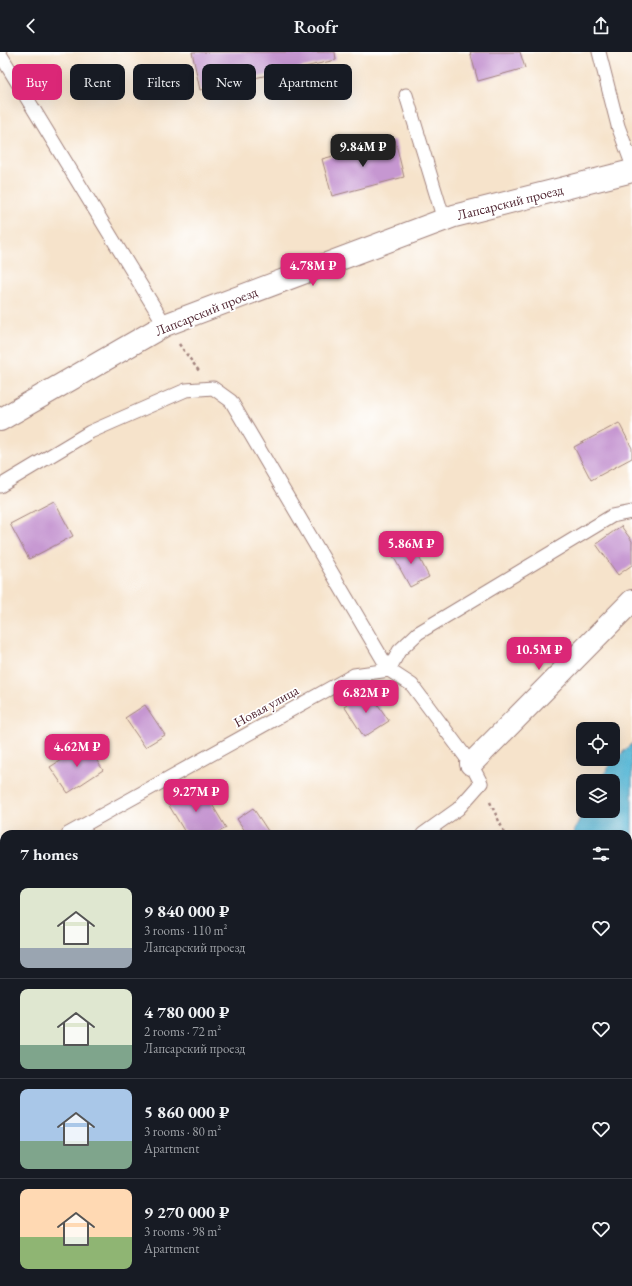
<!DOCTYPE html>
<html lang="en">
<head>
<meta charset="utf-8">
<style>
  :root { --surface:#171b24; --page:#242831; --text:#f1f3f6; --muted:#9ea1a6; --line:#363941; --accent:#db2777 }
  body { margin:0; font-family:"EB Garamond",serif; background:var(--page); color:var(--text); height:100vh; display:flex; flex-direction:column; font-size:15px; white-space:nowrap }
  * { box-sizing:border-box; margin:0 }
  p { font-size:13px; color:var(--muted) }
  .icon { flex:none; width:22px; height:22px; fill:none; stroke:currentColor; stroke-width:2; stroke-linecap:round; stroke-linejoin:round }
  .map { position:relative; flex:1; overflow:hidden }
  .details { position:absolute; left:0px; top:778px; width:632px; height:456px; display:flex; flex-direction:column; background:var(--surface); border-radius:12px 12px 0 0; box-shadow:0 4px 16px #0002 }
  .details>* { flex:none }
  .top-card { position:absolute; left:12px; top:12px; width:400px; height:36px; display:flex; gap:8px }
  .fabs { position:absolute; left:576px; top:670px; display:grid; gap:8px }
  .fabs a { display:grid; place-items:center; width:44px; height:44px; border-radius:8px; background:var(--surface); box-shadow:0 4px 16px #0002; font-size:20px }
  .price { position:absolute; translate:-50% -34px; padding:0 9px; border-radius:8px; background:var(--accent); color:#fff; font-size:13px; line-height:26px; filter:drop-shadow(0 1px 2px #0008) }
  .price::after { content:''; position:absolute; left:50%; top:24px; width:12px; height:9px; margin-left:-6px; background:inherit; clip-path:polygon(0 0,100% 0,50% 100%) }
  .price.selected { background:#222; color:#fff }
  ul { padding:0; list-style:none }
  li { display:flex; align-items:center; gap:12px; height:100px; padding:0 20px }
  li+li { border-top:1px solid var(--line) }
  li span { display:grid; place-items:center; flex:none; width:112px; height:80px; border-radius:8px; color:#555 }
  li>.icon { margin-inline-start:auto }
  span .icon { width:48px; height:48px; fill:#fffc; stroke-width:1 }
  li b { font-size:17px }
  h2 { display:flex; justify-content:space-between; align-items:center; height:48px; padding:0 20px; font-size:17px }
  .pill { padding:0 14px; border-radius:8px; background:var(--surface); box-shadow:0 4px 16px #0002; font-size:14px; line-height:36px }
  .pill.selected { background:var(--accent); color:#fff }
  header { display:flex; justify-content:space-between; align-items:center; height:52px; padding:0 20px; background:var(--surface); font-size:18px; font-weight:600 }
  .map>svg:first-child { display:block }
  .green { fill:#a8cc76; stroke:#797650 }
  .water { fill:#59b9d8; stroke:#526c82 }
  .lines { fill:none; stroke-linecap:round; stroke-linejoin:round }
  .stream { stroke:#59b9d8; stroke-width:7 }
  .building { fill:#c697d1 }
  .lane-casing { stroke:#a0817b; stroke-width:15 }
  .street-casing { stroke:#a0817b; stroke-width:24 }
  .secondary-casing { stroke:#a0817b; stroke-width:24 }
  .path { stroke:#a0817b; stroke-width:2.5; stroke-dasharray:3 3; stroke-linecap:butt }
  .lane { stroke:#fff; stroke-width:13 }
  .street { stroke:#fff; stroke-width:22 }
  .secondary { stroke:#fff; stroke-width:22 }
  .labels { text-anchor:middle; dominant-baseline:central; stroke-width:3.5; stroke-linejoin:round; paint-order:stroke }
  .street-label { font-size:14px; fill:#4a1f2b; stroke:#fff }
</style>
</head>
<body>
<header><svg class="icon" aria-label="back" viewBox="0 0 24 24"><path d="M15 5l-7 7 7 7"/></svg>Roofr<svg class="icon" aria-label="share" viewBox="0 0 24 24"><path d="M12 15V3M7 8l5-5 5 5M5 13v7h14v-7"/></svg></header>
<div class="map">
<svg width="632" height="1234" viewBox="0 0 632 1234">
  <rect width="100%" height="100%" fill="#fff"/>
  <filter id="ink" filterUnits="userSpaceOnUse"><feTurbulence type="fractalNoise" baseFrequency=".025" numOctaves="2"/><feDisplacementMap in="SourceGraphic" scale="8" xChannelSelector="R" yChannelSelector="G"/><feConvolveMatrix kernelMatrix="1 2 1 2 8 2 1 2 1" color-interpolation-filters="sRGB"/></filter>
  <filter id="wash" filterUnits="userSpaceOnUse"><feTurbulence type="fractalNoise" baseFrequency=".012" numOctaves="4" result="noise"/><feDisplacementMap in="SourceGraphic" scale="16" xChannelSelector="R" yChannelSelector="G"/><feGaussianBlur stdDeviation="0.9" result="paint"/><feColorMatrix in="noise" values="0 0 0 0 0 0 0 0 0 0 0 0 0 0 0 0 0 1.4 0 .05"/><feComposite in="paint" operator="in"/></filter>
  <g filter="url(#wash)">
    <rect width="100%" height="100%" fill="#f6e3cb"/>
    <polygon class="green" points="4,1012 4,1230 149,1230 144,1234 0,1234 0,1014"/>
    <polygon class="water" points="632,691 632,806 628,809 628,782 573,782 583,759 613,759 613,729 600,729 609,714"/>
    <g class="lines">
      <polyline class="stream" points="0,1130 4,1128"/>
    </g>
    <g id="blocks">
      <g class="building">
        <polygon points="192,0 335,0 336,8 200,38"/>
        <polygon points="470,0 520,0 525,16 478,29"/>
        <polygon points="395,88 404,125 332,144 322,107"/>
        <polygon points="619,371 632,396 632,406 591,428 574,395"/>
        <polygon points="54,449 73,484 29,507 10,472"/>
        <polygon points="621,474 632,489 632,513 618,523 596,492"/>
        <polygon points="412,491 429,525 410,535 392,502"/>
        <polygon points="368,638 389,669 364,685 344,654"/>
        <polygon points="145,653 165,683 145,695 125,666"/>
        <polygon points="86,692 103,718 68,741 50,715"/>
        <polygon points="200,732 226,776 215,782 186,782 167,750"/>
        <polygon points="253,756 270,782 247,782 237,767"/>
      </g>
    </g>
  </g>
  <g filter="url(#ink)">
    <use href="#blocks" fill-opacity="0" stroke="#a0817b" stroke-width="1"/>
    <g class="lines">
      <defs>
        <g id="lane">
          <polyline points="599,0 618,74 632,112"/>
          <polyline points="0,2 165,273"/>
          <polyline points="406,43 444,168"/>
          <polyline points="0,434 90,380 186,338 213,336 231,349 389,618"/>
          <polyline points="389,618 399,599 418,581 612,464 632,460"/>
          <polyline points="68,782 354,623 389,618 412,633 471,712 481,731 458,757 423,782"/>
          <polyline points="0,820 4,818"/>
          <polyline points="0,1014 4,1012"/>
        </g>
        <g id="street">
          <polyline points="471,712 632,549"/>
          <polyline points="628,902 632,899"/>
          <polyline points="628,1155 632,1160"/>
          <polyline points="620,1230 621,1234"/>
          <polyline points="205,1234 211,1230"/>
        </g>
        <polyline id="secondary" points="0,368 165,273 454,164 632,119"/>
      </defs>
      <use href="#lane" class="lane-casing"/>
      <use href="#street" class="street-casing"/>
      <use href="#secondary" class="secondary-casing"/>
      <g class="path">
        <polyline points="179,292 199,319"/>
        <polyline points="490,750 505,782"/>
      </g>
      <use href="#lane" class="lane"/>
      <use href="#street" class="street"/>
      <use href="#secondary" class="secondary"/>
    </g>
  </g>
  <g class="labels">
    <g class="street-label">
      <text transform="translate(510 150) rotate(-14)">Лапсарский проезд</text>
      <text transform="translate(206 259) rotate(-22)">Лапсарский проезд</text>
      <text transform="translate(266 654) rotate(-29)">Новая улица</text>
    </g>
  </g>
</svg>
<div class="fabs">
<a><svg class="icon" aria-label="locate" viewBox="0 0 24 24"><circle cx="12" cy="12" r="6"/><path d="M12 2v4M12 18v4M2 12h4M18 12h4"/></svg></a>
<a><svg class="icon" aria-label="layers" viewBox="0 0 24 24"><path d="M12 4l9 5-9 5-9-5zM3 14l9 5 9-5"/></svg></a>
</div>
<b class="price selected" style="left:363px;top:116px">9.84M ₽</b>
<b class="price" style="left:313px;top:235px">4.78M ₽</b>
<b class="price" style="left:411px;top:513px">5.86M ₽</b>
<b class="price" style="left:539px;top:619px">10.5M ₽</b>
<b class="price" style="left:366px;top:662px">6.82M ₽</b>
<b class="price" style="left:77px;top:716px">4.62M ₽</b>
<b class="price" style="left:196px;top:761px">9.27M ₽</b>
<div class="top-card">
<a class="pill selected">Buy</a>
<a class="pill">Rent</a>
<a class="pill">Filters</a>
<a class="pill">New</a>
<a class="pill">Apartment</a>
</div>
<section class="details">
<h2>7 homes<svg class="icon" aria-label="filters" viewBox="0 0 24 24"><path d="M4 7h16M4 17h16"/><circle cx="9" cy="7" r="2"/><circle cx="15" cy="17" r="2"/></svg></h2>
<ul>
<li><span style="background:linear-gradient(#dfe7d0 75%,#9aa5b1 0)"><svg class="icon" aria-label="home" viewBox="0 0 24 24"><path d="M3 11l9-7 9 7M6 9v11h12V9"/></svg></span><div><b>9 840 000 ₽</b><p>3 rooms · 110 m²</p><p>Лапсарский проезд</p></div><svg class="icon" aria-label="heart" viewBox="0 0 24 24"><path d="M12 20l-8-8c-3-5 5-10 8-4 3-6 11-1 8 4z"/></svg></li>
<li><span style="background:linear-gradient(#dfe7d0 70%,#7fa58c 0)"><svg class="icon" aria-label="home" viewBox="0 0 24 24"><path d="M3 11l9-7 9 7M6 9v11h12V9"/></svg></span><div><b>4 780 000 ₽</b><p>2 rooms · 72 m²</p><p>Лапсарский проезд</p></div><svg class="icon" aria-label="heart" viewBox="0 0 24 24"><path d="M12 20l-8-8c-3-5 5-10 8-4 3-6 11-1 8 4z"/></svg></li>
<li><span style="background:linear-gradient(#a9c7e8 65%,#7fa58c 0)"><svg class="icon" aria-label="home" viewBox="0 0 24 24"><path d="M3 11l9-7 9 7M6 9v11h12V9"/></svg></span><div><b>5 860 000 ₽</b><p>3 rooms · 80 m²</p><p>Apartment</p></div><svg class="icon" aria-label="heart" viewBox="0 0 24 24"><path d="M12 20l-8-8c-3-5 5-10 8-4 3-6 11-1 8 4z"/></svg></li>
<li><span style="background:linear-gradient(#ffd9b3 60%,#8fb573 0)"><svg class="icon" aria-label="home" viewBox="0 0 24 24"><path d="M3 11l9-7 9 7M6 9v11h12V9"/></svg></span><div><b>9 270 000 ₽</b><p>3 rooms · 98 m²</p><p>Apartment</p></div><svg class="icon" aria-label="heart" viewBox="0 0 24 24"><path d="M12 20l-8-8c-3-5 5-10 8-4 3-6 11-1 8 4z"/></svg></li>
</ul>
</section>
</div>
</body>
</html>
